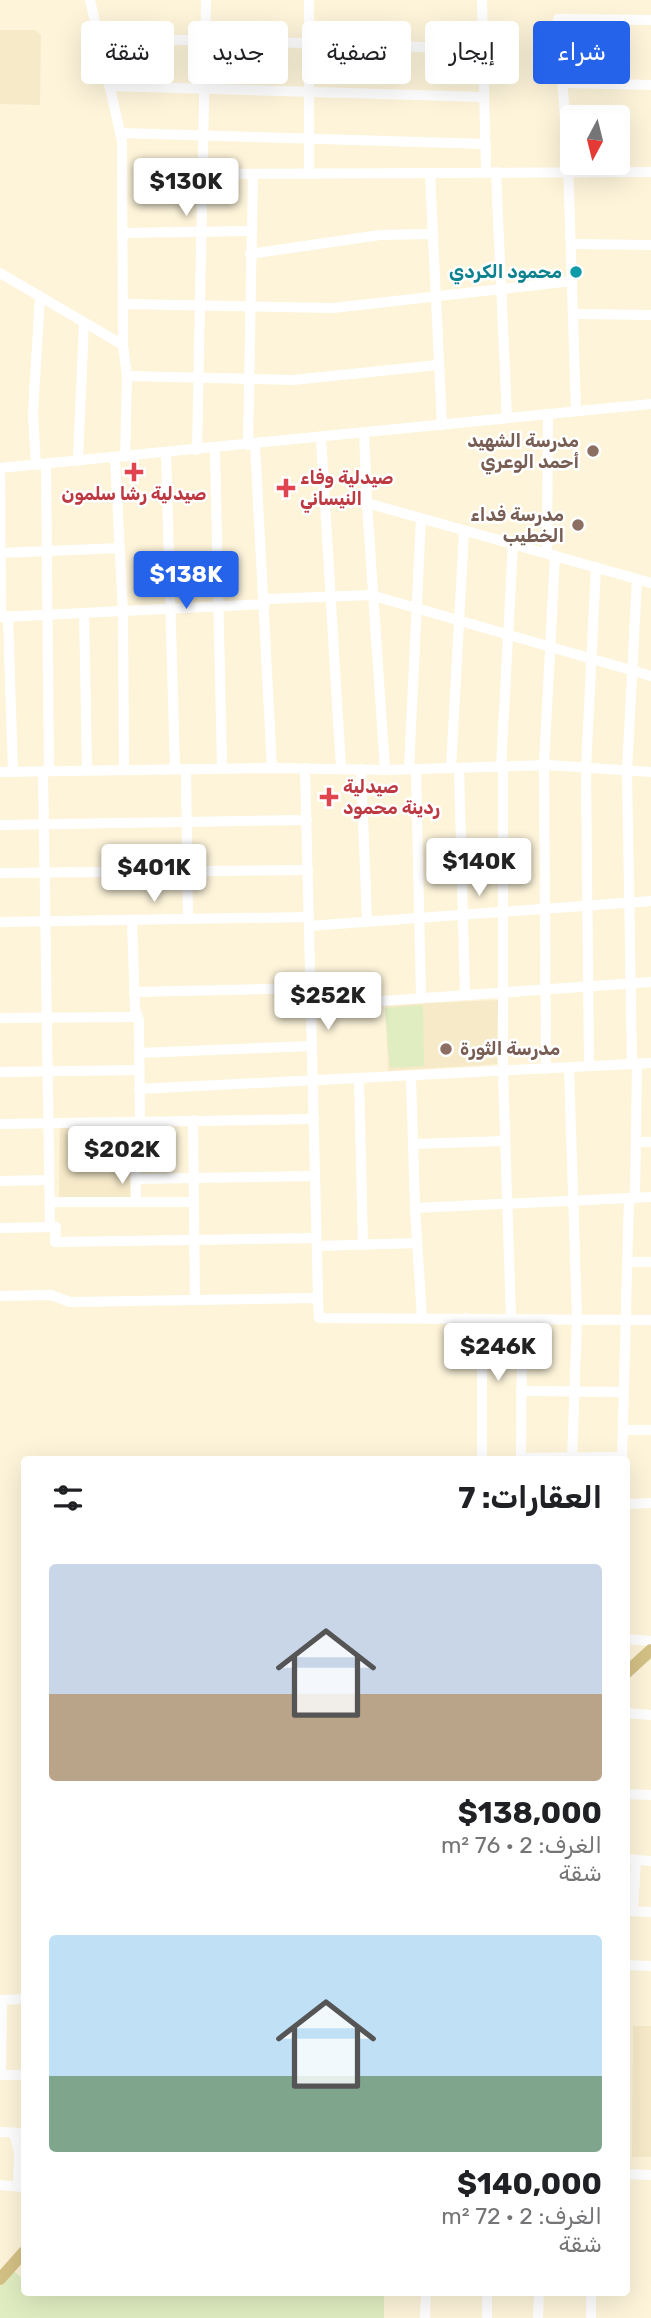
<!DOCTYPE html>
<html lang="ar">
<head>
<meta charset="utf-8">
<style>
  :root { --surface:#fff; --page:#f2f2f2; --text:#202124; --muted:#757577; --accent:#2563eb }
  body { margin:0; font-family:Rubik,"Noto Naskh Arabic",sans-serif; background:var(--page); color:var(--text); direction:rtl; height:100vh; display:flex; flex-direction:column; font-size:26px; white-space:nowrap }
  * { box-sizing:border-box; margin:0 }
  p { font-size:23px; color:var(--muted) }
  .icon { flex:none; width:38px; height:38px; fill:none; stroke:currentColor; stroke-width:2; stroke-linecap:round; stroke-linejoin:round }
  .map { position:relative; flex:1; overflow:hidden; direction:ltr }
  .drawer { position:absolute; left:21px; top:1456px; width:609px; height:840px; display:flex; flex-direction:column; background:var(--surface); border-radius:7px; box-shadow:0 7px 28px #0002; direction:rtl }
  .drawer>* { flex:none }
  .guide { position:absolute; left:21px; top:21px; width:609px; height:63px; direction:rtl; display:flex; gap:14px }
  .needle { width:46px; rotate:187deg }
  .tools { position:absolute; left:560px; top:105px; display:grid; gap:14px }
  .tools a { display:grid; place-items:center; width:70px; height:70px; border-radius:7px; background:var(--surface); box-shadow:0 7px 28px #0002; font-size:35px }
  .price { position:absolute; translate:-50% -60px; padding:0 16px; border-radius:7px; background:#fff; color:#222; font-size:23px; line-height:46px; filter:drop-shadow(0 2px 4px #0008) }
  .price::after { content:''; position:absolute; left:50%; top:42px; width:21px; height:16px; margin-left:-10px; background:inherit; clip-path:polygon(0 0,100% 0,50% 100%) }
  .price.selected { background:var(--accent); color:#fff }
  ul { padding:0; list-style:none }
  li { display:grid; align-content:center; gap:14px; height:371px; padding:0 28px }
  li span { display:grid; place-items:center; height:217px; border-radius:7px; color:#555 }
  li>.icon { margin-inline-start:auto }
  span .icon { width:126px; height:126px; fill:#fffc; stroke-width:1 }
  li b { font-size:30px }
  h2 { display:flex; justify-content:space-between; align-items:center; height:84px; padding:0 28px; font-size:30px }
  .pill { padding:0 24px; border-radius:7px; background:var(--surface); box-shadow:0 7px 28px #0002; font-size:24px; line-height:63px }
  .pill.selected { background:var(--accent); color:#fff }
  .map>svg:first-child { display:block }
  .built { fill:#f6eac9 }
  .green { fill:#e0edc1 }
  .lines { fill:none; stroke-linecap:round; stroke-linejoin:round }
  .minor { stroke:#fff; stroke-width:10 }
  .major { stroke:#d4c185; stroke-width:12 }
  .culture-dot { fill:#0f9aa8; stroke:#fff; stroke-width:2.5 }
  .education-dot { fill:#8d6e63; stroke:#fff; stroke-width:2.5 }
  .health-dot { fill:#e0444e; stroke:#fff; stroke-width:2.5 }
  .labels { text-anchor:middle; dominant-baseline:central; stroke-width:5; stroke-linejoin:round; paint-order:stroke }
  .culture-label { font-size:18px; font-weight:bold; fill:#0d838f; stroke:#fff; text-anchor:end }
  .education-label { font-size:18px; font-weight:bold; fill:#785e54; stroke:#fff; text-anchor:end }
  .health-label { font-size:18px; font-weight:bold; fill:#be3a42; stroke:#fff; text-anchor:start }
</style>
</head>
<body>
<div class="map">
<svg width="651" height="2318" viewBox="0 0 651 2318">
  <rect width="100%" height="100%" fill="#fdf4da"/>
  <g class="built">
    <polygon points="0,30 35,30 41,35 40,105 0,104"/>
    <polygon points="498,1000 497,1064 388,1071 385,1005"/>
    <polygon points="60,1127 131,1128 130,1199 59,1198"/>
    <polygon points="633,2026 651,2026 651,2157 632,2157"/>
  </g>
  <g class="green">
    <polygon points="423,1005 424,1066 390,1068 385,1008"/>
    <polygon points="14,2271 24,2280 24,2292 384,2293 384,2318 0,2318 0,2286"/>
  </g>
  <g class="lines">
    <g class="minor">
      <polyline points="482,0 486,172"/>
      <polyline points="99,40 205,40 483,49"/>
      <polyline points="563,83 651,85"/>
      <polyline points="109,86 484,97"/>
      <polyline points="120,133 486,144"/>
      <polyline points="496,172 507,418"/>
      <polyline points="430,173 442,425"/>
      <polyline points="203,174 651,172"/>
      <polyline points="309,174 309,0"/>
      <polyline points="122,233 251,231"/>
      <polyline points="571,244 651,245"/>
      <polyline points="250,254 380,235 432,234"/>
      <polyline points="0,273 123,345 122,141 90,0"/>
      <polyline points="123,304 333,308 572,281"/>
      <polyline points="573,314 651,315"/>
      <polyline points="123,345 127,376 125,457"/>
      <polyline points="127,376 293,380 438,365"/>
      <polyline points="576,411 568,162 558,19 651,20"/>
      <polyline points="364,433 367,503 651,583"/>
      <polyline points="321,438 341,768"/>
      <polyline points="248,445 253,174"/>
      <polyline points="255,445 272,768"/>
      <polyline points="215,449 222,768"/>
      <polyline points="197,450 206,0"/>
      <polyline points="166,453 175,769"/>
      <polyline points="115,458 123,611 124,770"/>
      <polyline points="78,461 84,322"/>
      <polyline points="46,464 49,771"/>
      <polyline points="36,465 33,413 40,296"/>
      <polyline points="0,468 651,404"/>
      <polyline points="0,475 1,617 264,604 268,599 371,595 651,676"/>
      <polyline points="367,503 385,770"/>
      <polyline points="0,553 120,548"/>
      <polyline points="547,553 548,414"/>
      <polyline points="84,613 87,770"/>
      <polyline points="8,616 13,772"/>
      <polyline points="503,766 503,1071 511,1319"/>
      <polyline points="501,767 513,544"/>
      <polyline points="305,768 318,1298"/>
      <polyline points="451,768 464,531"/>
      <polyline points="459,768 465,995"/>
      <polyline points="186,769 188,919"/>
      <polyline points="361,769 367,921"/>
      <polyline points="409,769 421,518"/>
      <polyline points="416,769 421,998"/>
      <polyline points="43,771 50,1227"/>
      <polyline points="0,772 272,768 385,770 548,765 651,772"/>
      <polyline points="0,825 307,820"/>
      <polyline points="0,873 308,870"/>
      <polyline points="132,921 135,1009 139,1020 140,1123"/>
      <polyline points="0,922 309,917"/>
      <polyline points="309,926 651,901"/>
      <polyline points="134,992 311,988"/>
      <polyline points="312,1006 651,982"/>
      <polyline points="0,1018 138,1017"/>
      <polyline points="139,1053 312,1046"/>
      <polyline points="632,1064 627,771 637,580"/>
      <polyline points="589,1066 586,768 596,567"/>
      <polyline points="569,1067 577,1319 572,1460"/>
      <polyline points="546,1069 544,765 555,555"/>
      <polyline points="0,1072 139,1070"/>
      <polyline points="411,1076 415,1208 422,1318"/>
      <polyline points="359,1079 363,1245"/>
      <polyline points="139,1089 651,1063"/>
      <polyline points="193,1120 195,1300"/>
      <polyline points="135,1123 136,1202"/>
      <polyline points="0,1124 314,1119"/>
      <polyline points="636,1142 651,1142"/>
      <polyline points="413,1144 505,1141"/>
      <polyline points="135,1179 315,1176"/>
      <polyline points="0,1181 49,1180"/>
      <polyline points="635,1198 637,1064"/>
      <polyline points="50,1202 194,1202"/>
      <polyline points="415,1208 651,1197"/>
      <polyline points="0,1228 56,1227 55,1242 316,1238"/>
      <polyline points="317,1246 417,1243"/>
      <polyline points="629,1262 651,1262"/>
      <polyline points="0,1296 51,1295 70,1302 318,1298 319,1318 651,1320"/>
      <polyline points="466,1318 482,1351 482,1460"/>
      <polyline points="521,1391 624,1392"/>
      <polyline points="623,1430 651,1430"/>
      <polyline points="521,1458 622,1457"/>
      <polyline points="521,1460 522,1319"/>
      <polyline points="622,1460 629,1198"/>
      <polyline points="626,1504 651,1503"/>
      <polyline points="626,1639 651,1641"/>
      <polyline points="626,1713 651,1715"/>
      <polyline points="626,1794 651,1795"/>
      <polyline points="626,1859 651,1861"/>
      <polyline points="626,1911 651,1912"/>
      <polyline points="633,1911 636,1860"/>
      <polyline points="626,1965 651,1966"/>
      <polyline points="0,2000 24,1999"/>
      <polyline points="0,2075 24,2075"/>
      <polyline points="1,2075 2,2000"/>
      <polyline points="0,2132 24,2133"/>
      <polyline points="14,2133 19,2153 18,2186"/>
      <polyline points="626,2174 651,2175"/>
      <polyline points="0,2185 22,2187"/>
      <polyline points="425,2318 426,2292"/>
      <polyline points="487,2318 487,2292"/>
      <polyline points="538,2318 539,2292"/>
      <polyline points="591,2318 591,2292"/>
    </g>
    <g class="major">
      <polyline points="626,1673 651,1650"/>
      <polyline points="0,2279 24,2252"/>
    </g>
  </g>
  <circle class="culture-dot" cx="576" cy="272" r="7"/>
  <g class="education-dot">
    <circle cx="593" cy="451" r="7"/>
    <circle cx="578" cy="525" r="7"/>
    <circle cx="446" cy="1049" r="7"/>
  </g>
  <g class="health-dot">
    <path d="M130.5 461.5h7v7h7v7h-7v7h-7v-7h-7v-7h7z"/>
    <path d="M282.5 477.5h7v7h7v7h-7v7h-7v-7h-7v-7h7z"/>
    <path d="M325.5 786.5h7v7h7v7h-7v7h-7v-7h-7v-7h7z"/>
  </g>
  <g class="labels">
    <g class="culture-label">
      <text x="562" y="272">محمود الكردي</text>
    </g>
    <g class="education-label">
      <text x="579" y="441">مدرسة الشهيد<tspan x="579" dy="21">أحمد الوعري</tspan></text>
      <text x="564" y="515">مدرسة فداء<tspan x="564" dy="21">الخطيب</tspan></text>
      <text x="460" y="1049" text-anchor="start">مدرسة الثورة</text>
    </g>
    <g class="health-label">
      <text x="300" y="478">صيدلية وفاء<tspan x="300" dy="21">النيساني</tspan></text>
      <text x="134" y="494" text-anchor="middle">صيدلية رشا سلمون</text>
      <text x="343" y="787">صيدلية<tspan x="343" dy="21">ردينة محمود</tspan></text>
    </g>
  </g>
</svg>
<div class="tools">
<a><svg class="needle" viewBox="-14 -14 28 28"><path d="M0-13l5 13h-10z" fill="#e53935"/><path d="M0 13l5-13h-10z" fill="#757577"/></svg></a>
</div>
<b class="price" style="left:186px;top:218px">$130K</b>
<b class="price selected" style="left:186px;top:611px">$138K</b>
<b class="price" style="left:479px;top:898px">$140K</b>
<b class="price" style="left:154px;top:904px">$401K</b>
<b class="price" style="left:328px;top:1032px">$252K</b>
<b class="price" style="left:122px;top:1186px">$202K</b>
<b class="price" style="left:498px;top:1383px">$246K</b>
<div class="guide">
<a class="pill selected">شراء</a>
<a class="pill">إيجار</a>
<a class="pill">تصفية</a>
<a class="pill">جديد</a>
<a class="pill">شقة</a>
</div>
<section class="drawer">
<h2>العقارات: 7<svg class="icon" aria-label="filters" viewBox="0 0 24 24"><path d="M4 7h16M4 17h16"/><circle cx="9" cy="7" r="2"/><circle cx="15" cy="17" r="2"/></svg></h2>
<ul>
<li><span style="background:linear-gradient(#c9d6e8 60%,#b9a48a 0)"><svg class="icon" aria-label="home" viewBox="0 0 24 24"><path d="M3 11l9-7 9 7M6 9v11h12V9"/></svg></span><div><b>$138,000</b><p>الغرف: 2 · 76 m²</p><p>شقة</p></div></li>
<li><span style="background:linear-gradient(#bfe0f5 65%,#7fa58c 0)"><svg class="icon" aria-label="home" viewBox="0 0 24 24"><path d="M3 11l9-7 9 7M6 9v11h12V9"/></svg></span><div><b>$140,000</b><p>الغرف: 2 · 72 m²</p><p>شقة</p></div></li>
</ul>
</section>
</div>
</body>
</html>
